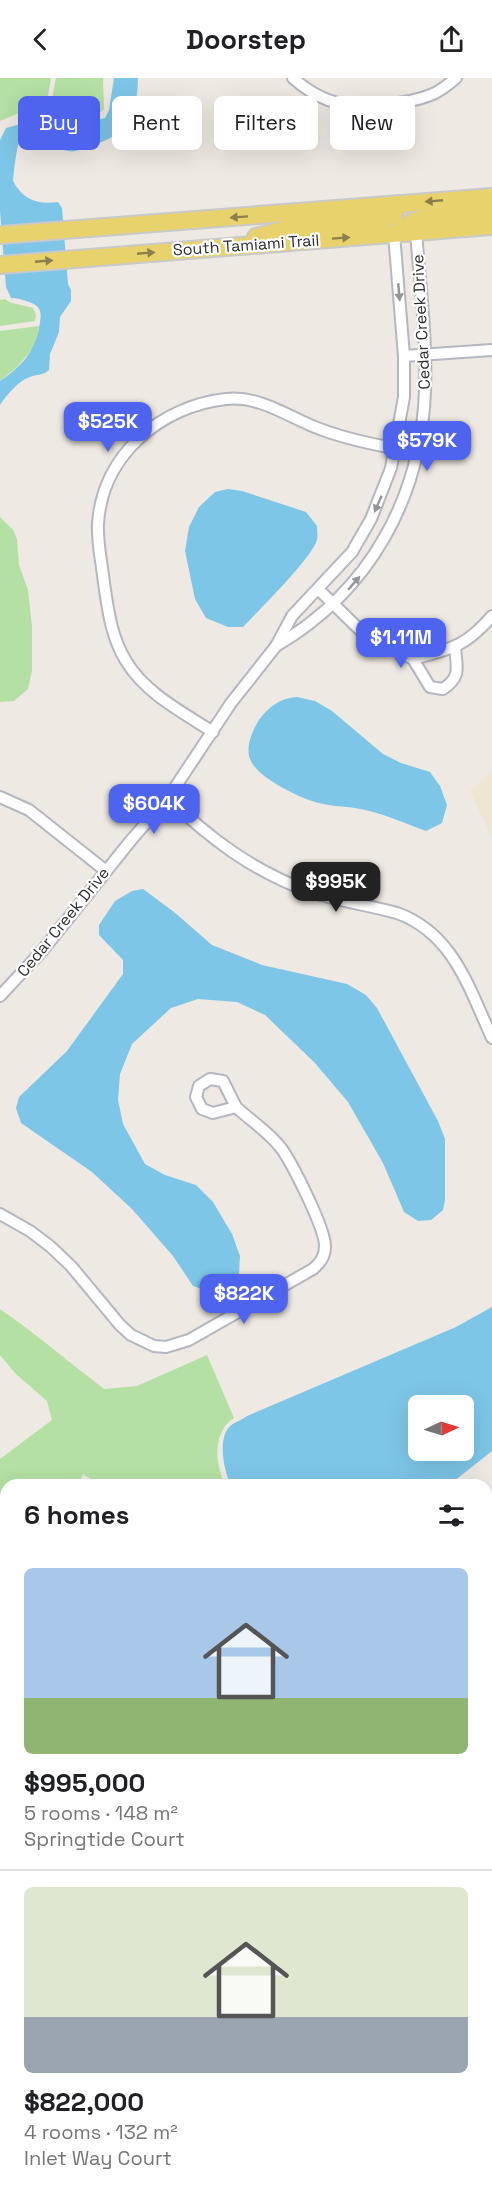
<!DOCTYPE html>
<html lang="en">
<head>
<meta charset="utf-8">
<style>
  :root { --surface:#fff; --page:#f6f6f6; --text:#202124; --muted:#757577; --line:#e0e0e0; --accent:#4e63ee }
  body { margin:0; font-family:"Space Grotesk",sans-serif; background:var(--page); color:var(--text); height:100vh; display:flex; flex-direction:column; font-size:22px; white-space:nowrap }
  * { box-sizing:border-box; margin:0 }
  p { font-size:20px; color:var(--muted) }
  .icon { flex:none; width:33px; height:33px; fill:none; stroke:currentColor; stroke-width:2; stroke-linecap:round; stroke-linejoin:round }
  .map { position:relative; flex:1; overflow:hidden }
  .side { position:absolute; left:0px; top:1401px; width:492px; height:720px; display:flex; flex-direction:column; background:var(--surface); border-radius:18px 18px 0 0; box-shadow:0 6px 24px #0002 }
  .side>* { flex:none }
  .hud { position:absolute; left:18px; top:18px; width:456px; height:54px; display:flex; gap:12px }
  .needle { width:39px; rotate:86deg }
  .buttons { position:absolute; left:408px; top:1317px; display:grid; gap:12px }
  .buttons a { display:grid; place-items:center; width:66px; height:66px; border-radius:9px; background:var(--surface); box-shadow:0 6px 24px #0002; font-size:30px }
  .price { position:absolute; translate:-50% -51px; padding:0 14px; border-radius:12px; background:var(--accent); color:#fff; font-size:20px; line-height:39px; filter:drop-shadow(0 2px 3px #0008) }
  .price::after { content:''; position:absolute; left:50%; top:36px; width:18px; height:14px; margin-left:-9px; background:inherit; clip-path:polygon(0 0,100% 0,50% 100%) }
  .price.active { background:#222; color:#fff }
  ul { padding:0; list-style:none }
  li { display:grid; align-content:center; gap:12px; height:318px; padding:0 24px }
  li+li { border-top:2px solid var(--line) }
  li span { display:grid; place-items:center; height:186px; border-radius:9px; color:#555 }
  li>.icon { margin-inline-start:auto }
  span .icon { width:108px; height:108px; fill:#fffc; stroke-width:1 }
  li b { font-size:26px }
  h2 { display:flex; justify-content:space-between; align-items:center; height:72px; padding:0 24px; font-size:26px }
  .tag { padding:0 21px; border-radius:9px; background:var(--surface); box-shadow:0 6px 24px #0002; font-size:21px; line-height:54px }
  .tag.active { background:var(--accent); color:#fff }
  header { display:flex; justify-content:space-between; align-items:center; height:78px; padding:0 24px; background:var(--surface); font-size:27px; font-weight:600 }
  .map>svg:first-child { display:block }
  .education { fill:#eee6d3 }
  .green { fill:#b4e0a3 }
  .water { fill:#7dc6e8; fill-rule:evenodd }
  .lines { fill:none; stroke-linecap:round; stroke-linejoin:round }
  .street-casing { stroke:#b5b7c0; stroke-width:14 }
  .primary-casing { stroke:#c9c9c9; stroke-width:20 }
  .street { stroke:#fff; stroke-width:10 }
  .primary { stroke:#e8d26c; stroke-width:16 }
  .oneway { fill:#8b804d }
  .oneway2 { fill:#969696 }
  .labels { text-anchor:middle; dominant-baseline:central; stroke-width:4.5; stroke-linejoin:round; paint-order:stroke }
  .street-label { font-size:16px; fill:#2e2e2e; stroke:#fff }
</style>
</head>
<body>
<header><svg class="icon" aria-label="back" viewBox="0 0 24 24"><path d="M15 5l-7 7 7 7"/></svg>Doorstep<svg class="icon" aria-label="share" viewBox="0 0 24 24"><path d="M12 15V3M7 8l5-5 5 5M5 13v7h14v-7"/></svg></header>
<div class="map">
<svg width="492" height="2121" viewBox="0 0 492 2121">
  <rect width="100%" height="100%" fill="#eee9e2"/>
  <g class="education">
    <polygon points="492,693 492,760 470,713"/>
    <polygon points="95,2115 313,2115 308,2121 103,2121"/>
  </g>
  <g class="green">
    <polygon points="0,0 51,0 47,23 0,43"/>
    <polygon points="56,0 103,0 104,31 96,38 82,40 71,38 55,41 43,36 18,42 51,26"/>
    <polygon points="5,221 9,224 33,230 36,237 35,243 0,248 0,222"/>
    <polygon points="39,248 36,267 16,290 0,303 0,253"/>
    <polygon points="0,439 13,452 17,461 19,487 28,512 32,548 32,593 28,611 14,623 0,624"/>
    <path d="M0 1231C36 1256 69 1284 104 1311L137 1308 207 1277 234 1340C212 1354 215 1386 225 1407H100L83 1396 78 1407H6V1473L0 1475V1381L52 1342 47 1323 16 1296 0 1277Z"/>
  </g>
  <g class="water">
    <path d="M114 0H138C137 39 128 57 90 68 82 70 76 75 68 73 56 70 29 63 19 65 16 72 14 94 13 103 23 122 38 127 58 124L62 130 68 206 71 212V223L60 239 59 254 50 276 49 292C42 298 37 296 30 299 19 302 6 318 0 327V303C20 290 35 274 39 250 41 238 44 229 29 224 23 222 18 220 11 220L6 209 0 133V62L6 50 39 41H43L53 46H60L72 43 82 45 89 44 105 40 109 32Z"/>
    <path d="M228 411 242 413 306 434 317 448C317 452 318 458 317 462 312 480 258 533 243 549H228L206 540 195 521 185 473 189 449 199 429 215 414Z"/>
    <path d="M297 619 315 623 332 633 383 676 401 685 430 694 440 708 447 727 442 745 426 753C406 746 385 736 365 732 350 728 333 729 319 725 301 721 256 699 250 681 245 670 253 651 259 642 269 628 281 620 297 619Z"/>
    <polygon points="143,811 174,834 212,867 262,887 347,906 366,917 377,930 438,1043 445,1061 445,1122 443,1132 431,1142 418,1143 404,1134 383,1085 348,1024 314,984 265,937 237,924 198,921 171,930 132,966 120,996 118,1022 123,1046 145,1086 165,1097 196,1107 213,1124 232,1156 240,1178 239,1196 229,1209 211,1214 193,1208 173,1178 132,1131 92,1094 21,1045 16,1030 19,1019 67,973 123,896 123,882 99,857 99,847 115,823 132,813"/>
    <path d="M492 1229V1373L449 1407H231C224 1393 217 1361 230 1348 235 1344 242 1342 247 1338L456 1249ZM418 1328H464V1372H418Z"/>
    <polygon points="486,1549 492,1555 492,1736 486,1745"/>
    <path d="M0 1680C5 1695 7 1708 0 1722Z"/>
  </g>
  <g class="lines">
    <defs>
      <g id="street">
        <path d="M293 0C303 9 315 17 328 22 355 32 407 27 433 16 442 12 449 6 456 0"/>
        <polyline points="404,278 492,272"/>
        <path d="M318 511 363 555 413 581C451 571 465 569 492 538"/>
        <path d="M276 568C370 513 421 420 425 313 427 260 420 206 416 154"/>
        <path d="M413 581 430 609 443 611C461 599 457 590 455 570"/>
        <path d="M213 654C182 634 145 615 126 583 111 559 108 532 104 505 102 485 97 466 98 446 102 377 161 328 226 321 260 317 290 340 320 351 351 363 385 369 417 374"/>
        <polyline points="0,719 29,732 106,793"/>
        <path d="M168 720C209 760 253 793 308 813 337 823 368 827 397 835 453 855 469 910 492 960"/>
        <polyline points="0,918 42,873 132,761 168,720 231,625 276,568 292,538 352,474 371,441 391,390 404,319 404,278 394,156"/>
        <polygon points="210,1001 223,1003 236,1029 213,1035 202,1031 196,1019 199,1008"/>
        <path d="M0 1136 30 1153 51 1169 71 1188 120 1247 131 1257 154 1268 166 1269 189 1262 313 1191C321 1184 325 1178 325 1168 325 1150 292 1085 281 1070 269 1054 251 1043 236 1029"/>
        <polyline points="0,1491 6,1492"/>
        <polyline points="0,1843 6,1837"/>
        <polyline points="486,1961 492,1954"/>
        <polyline points="348,2121 353,2115"/>
      </g>
      <g id="primary">
        <polyline points="398,153 414,143 432,138 492,134"/>
        <polyline points="0,157 492,119"/>
        <polyline points="256,159 290,150 384,141 394,137 398,126"/>
        <polyline points="0,187 492,148"/>
      </g>
    </defs>
    <use href="#street" class="street-casing"/>
    <use href="#primary" class="primary-casing"/>
    <use href="#street" class="street"/>
    <use href="#primary" class="primary"/>
  </g>
  <defs><path id="oneway-solid" d="M-6-.8H1V-3.2L6.5 0L1 3.2V.8H-6Z" transform="scale(1.5)"/></defs>
  <g class="oneway">
    <use href="#oneway-solid" transform="translate(434 123) rotate(175)"/>
    <use href="#oneway-solid" transform="translate(239 139) rotate(176)"/>
    <use href="#oneway-solid" transform="translate(341 160) rotate(-4)"/>
    <use href="#oneway-solid" transform="translate(146 175) rotate(-5)"/>
    <use href="#oneway-solid" transform="translate(44 183) rotate(-5)"/>
  </g>
  <g class="oneway2">
    <use href="#oneway-solid" transform="translate(399 214) rotate(85)"/>
    <use href="#oneway-solid" transform="translate(378 426) rotate(114)"/>
    <use href="#oneway-solid" transform="translate(354 505) rotate(-49)"/>
  </g>
  <g class="labels">
    <g class="street-label">
      <text transform="translate(246 167) rotate(-4)">South Tamiami Trail</text>
      <text transform="translate(421 244) rotate(-93)">Cedar Creek Drive</text>
      <text transform="translate(63 844) rotate(-51)">Cedar Creek Drive</text>
    </g>
  </g>
</svg>
<div class="buttons">
<a><svg class="needle" viewBox="-14 -14 28 28"><path d="M0-13l5 13h-10z" fill="#e53935"/><path d="M0 13l5-13h-10z" fill="#757577"/></svg></a>
</div>
<b class="price" style="left:108px;top:375px">$525K</b>
<b class="price" style="left:427px;top:394px">$579K</b>
<b class="price" style="left:401px;top:591px">$1.11M</b>
<b class="price" style="left:154px;top:757px">$604K</b>
<b class="price active" style="left:336px;top:835px">$995K</b>
<b class="price" style="left:244px;top:1247px">$822K</b>
<div class="hud">
<a class="tag active">Buy</a>
<a class="tag">Rent</a>
<a class="tag">Filters</a>
<a class="tag">New</a>
</div>
<section class="side">
<h2>6 homes<svg class="icon" aria-label="filters" viewBox="0 0 24 24"><path d="M4 7h16M4 17h16"/><circle cx="9" cy="7" r="2"/><circle cx="15" cy="17" r="2"/></svg></h2>
<ul>
<li><span style="background:linear-gradient(#a9c7e8 70%,#8fb573 0)"><svg class="icon" aria-label="home" viewBox="0 0 24 24"><path d="M3 11l9-7 9 7M6 9v11h12V9"/></svg></span><div><b>$995,000</b><p>5 rooms · 148 m²</p><p>Springtide Court</p></div></li>
<li><span style="background:linear-gradient(#dfe7d0 70%,#9aa5b1 0)"><svg class="icon" aria-label="home" viewBox="0 0 24 24"><path d="M3 11l9-7 9 7M6 9v11h12V9"/></svg></span><div><b>$822,000</b><p>4 rooms · 132 m²</p><p>Inlet Way Court</p></div></li>
</ul>
</section>
</div>
</body>
</html>
